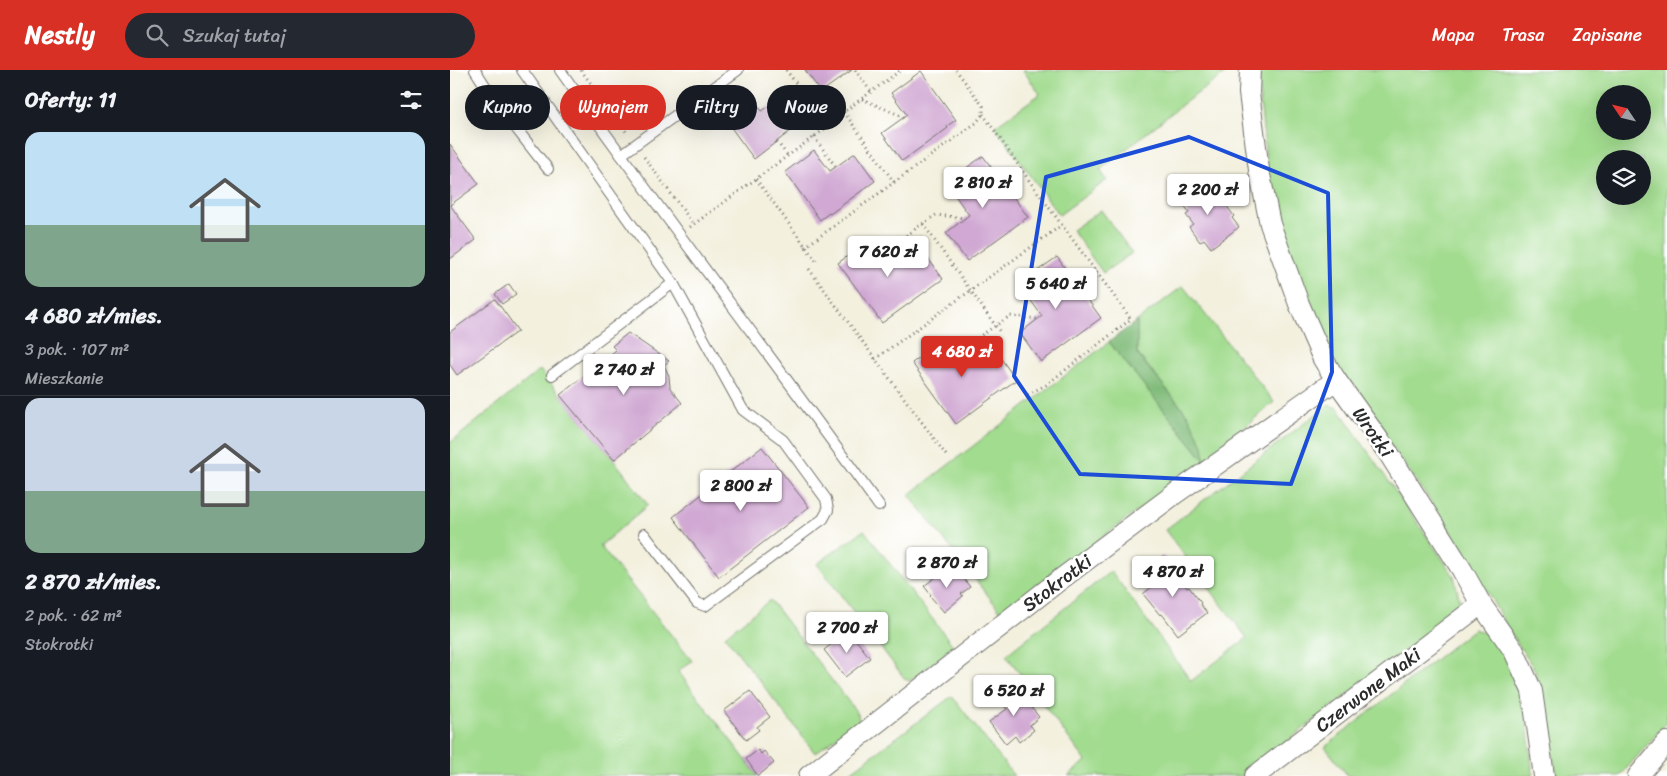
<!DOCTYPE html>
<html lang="pl">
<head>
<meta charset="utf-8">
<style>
  :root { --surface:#171b24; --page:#242831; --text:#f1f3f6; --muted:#9ea1a6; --line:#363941; --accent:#d93025 }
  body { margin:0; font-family:Sriracha,sans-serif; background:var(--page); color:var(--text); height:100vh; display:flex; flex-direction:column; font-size:19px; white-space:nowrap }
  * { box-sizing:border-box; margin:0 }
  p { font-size:16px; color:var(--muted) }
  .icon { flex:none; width:28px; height:28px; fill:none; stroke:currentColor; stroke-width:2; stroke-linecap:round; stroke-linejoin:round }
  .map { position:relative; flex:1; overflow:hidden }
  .side { display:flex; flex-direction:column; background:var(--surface); width:450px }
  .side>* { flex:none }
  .top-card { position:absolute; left:15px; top:15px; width:475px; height:45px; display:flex; gap:10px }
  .needle { width:32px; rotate:305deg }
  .buttons { position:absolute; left:1146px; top:15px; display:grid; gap:10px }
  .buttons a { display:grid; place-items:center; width:55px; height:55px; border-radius:50%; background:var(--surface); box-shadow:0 5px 20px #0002; font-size:25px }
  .price { position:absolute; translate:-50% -42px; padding:0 11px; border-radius:5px; background:#fff; color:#222; font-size:16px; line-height:32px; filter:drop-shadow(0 1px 2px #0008) }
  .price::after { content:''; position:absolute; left:50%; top:30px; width:15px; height:11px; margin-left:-8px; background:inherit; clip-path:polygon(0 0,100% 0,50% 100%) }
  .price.on { background:var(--accent); color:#fff }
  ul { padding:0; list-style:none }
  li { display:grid; align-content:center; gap:10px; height:265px; padding:0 25px }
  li+li { border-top:1px solid var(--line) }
  li span { display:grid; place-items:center; height:155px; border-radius:15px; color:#555 }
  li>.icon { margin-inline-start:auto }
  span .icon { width:90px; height:90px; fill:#fffc; stroke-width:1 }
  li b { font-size:21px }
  h2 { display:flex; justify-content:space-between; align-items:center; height:60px; padding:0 25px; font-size:21px }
  .chip { padding:0 18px; border-radius:22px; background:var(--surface); box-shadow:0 5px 20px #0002; font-size:18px; line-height:45px }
  .chip.on { background:var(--accent); color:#fff }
  header { display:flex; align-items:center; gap:30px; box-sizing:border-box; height:70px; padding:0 25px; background:var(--accent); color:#fff }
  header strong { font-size:24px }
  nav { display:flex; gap:28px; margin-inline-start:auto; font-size:18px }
  .search { width:350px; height:45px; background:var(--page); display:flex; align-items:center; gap:12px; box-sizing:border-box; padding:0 18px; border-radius:28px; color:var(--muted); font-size:19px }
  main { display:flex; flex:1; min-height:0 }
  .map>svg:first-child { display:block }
  .green { fill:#a2dc8f; stroke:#66845d; fill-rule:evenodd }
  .forest { fill:#81bc7a; stroke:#567452 }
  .building { fill:#d0a8d3 }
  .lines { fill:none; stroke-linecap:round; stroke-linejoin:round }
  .service-casing { stroke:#71706a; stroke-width:12 }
  .minor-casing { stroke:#71706a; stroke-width:22 }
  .path { stroke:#71706a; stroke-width:3; stroke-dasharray:1 4; stroke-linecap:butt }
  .service { stroke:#fff; stroke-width:10 }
  .minor { stroke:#fff; stroke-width:20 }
  .marked { fill:none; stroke:#1d4ed8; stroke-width:4; stroke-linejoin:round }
  .labels { text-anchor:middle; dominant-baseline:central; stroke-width:5; stroke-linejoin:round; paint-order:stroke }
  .street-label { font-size:19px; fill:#2b2b2b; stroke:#fff }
</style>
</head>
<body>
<header>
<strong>Nestly</strong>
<div class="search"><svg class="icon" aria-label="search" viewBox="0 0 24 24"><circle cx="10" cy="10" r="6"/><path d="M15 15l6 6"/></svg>Szukaj tutaj</div>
<nav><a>Mapa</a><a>Trasa</a><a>Zapisane</a></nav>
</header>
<main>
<section class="side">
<h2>Oferty: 11<svg class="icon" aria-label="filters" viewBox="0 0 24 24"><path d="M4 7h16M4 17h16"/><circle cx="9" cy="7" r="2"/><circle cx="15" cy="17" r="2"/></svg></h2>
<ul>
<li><span style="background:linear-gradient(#bfe0f5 60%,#7fa58c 0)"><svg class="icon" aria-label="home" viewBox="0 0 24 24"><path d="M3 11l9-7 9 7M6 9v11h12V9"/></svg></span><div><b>4 680 zł/mies.</b><p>3 pok. · 107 m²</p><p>Mieszkanie</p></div></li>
<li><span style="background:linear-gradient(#c9d6e8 60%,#7fa58c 0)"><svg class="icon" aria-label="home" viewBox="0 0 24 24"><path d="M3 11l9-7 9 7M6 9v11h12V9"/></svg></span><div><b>2 870 zł/mies.</b><p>2 pok. · 62 m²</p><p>Stokrotki</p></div></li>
</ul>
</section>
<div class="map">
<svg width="1217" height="706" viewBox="0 0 1217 706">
  <rect width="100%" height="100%" fill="#fff"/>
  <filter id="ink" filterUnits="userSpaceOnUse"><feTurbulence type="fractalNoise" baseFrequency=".02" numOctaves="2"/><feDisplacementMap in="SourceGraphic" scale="10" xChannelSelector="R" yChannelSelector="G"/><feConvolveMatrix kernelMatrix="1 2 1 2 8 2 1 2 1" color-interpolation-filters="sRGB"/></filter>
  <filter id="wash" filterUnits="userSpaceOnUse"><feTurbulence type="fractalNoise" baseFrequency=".0096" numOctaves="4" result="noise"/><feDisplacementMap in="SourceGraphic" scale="20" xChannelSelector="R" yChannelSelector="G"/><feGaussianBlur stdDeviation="1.12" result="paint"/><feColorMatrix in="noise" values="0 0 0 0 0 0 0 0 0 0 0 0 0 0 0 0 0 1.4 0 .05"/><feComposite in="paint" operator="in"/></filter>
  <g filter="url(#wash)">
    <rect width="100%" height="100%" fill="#f3f0de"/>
    <g class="green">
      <polygon points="573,0 780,0 733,34 650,100 657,110 609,145 545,56 590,24"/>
      <path d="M809 0H1217V652L1170 706H1107L1085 600 1058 559 1038 523 991 446 889 301 872 272 820 128 808 10ZM1155 24H1192V61H1155ZM1155 89H1192V126H1155Z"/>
      <polygon points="651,140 682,183 653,203 622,160"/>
      <polygon points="733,216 824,332 755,391 551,542 459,425 659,272 754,390 738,345 687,283 687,251"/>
      <polygon points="90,300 164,390 198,435 150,476 242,591 228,601 308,706 0,706 0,373"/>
      <polygon points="878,335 888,338 1004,506 1011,537 792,706 618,706 636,691 556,585 661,501 741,611 797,568 715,460"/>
      <polygon points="414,460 504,577 459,611 455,609 367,494"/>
      <polygon points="320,530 408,644 409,651 365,683 275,566"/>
      <polygon points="1024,559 1040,565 1059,590 1075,636 1083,706 898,706 875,677"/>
      <polygon points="502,626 564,706 395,706"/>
    </g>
    <polygon class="forest" points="687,251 687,284 738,345 753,375 755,391 659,272"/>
    <g id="blocks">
      <g class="building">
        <polygon points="355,0 402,0 371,22"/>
        <polygon points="471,1 506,50 497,56 498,58 452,91 432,63 457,45 441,23"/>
        <polygon points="294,17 312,41 328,30 347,56 304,89 266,37"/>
        <polygon points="0,74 29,114 0,135 26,170 0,189"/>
        <polygon points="364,80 380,101 405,83 425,111 380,144 379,143 370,150 335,102"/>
        <polygon points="533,86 578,147 517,191 496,163 519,145 496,113"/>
        <polygon points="750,113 761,127 763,124 770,133 773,131 784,146 782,148 789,157 761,178 754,169 750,172 739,157 743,154 736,145 739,143 729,129"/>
        <polygon points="425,166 448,197 472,180 493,209 432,253 388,193"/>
        <polygon points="607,187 651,248 591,292 570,263 592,246 569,214"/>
        <polygon points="59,214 66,224 52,234 45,224"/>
        <polygon points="45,229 68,261 7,305 0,295 0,262"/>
        <polygon points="178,263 219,291 214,295 219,306 220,318 232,333 164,390 110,325 166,280 162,276"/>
        <polygon points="499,266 522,297 545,280 566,310 506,354 462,293"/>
        <polygon points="312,377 359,437 269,507 223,447"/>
        <polygon points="713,486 737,518 739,517 751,533 750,534 757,543 728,565 712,544 710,545 693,524 708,512 697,498"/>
        <polygon points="504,497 520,517 511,524 513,526 494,542 480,526 481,525 474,516 494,501 496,503"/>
        <polygon points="399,561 420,588 395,607 374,580"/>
        <polygon points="564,615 589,647 580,655 584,660 569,672 565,666 556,674 539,652 557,639 548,628"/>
        <polygon points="300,621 320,647 307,657 309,660 296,670 274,641"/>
        <polygon points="308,680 311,684 314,681 324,693 308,706 296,689"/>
      </g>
    </g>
  </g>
  <g filter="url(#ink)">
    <use href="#blocks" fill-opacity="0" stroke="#71706a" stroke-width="1"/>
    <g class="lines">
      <defs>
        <g id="service">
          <polyline points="25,0 47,34 98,99"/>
          <polyline points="72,0 223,213 293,340 333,370 376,429 378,440 373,449 255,536 247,533 194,464"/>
          <path d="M110 0C214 147 324 290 429 436"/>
          <polyline points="171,85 288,0"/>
          <polyline points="102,305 223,213"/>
        </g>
        <g id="minor">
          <polyline points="800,0 799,23 809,100 820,154 849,234 873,289 886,310 939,384 1012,500 1031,534 1064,581 1082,621 1094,706"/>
          <polyline points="359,706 607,512 726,423 886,310"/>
          <polyline points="805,706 1031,534"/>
          <polyline points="1188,706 1217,672"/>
        </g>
      </defs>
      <use href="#service" class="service-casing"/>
      <use href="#minor" class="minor-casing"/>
      <g class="path">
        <polyline points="131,0 177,63"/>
        <polyline points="336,0 378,56"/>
        <polyline points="405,0 421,22"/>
        <polyline points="412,29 454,47"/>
        <polyline points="394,42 444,112"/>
        <polyline points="533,44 578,109 681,249 596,315 578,324"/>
        <polyline points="364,67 386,97"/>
        <polyline points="327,72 338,86"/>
        <polyline points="194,87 244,155"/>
        <polyline points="306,109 367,192"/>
        <polyline points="473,154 550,262"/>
        <polyline points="240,157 376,58 388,46 451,0"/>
        <polyline points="355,177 526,53 533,44 533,36 506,0"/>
        <polyline points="450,195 457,165 469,156 486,145 515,148"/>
        <polyline points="359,199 496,385"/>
        <polyline points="425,289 612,155"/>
        <polyline points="526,294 530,266 560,246 588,249"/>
      </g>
      <use href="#service" class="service"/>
      <use href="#minor" class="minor"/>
    </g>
  </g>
  <path class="marked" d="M739 67 878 123 882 302 841 414 630 404 564 306 596 107Z"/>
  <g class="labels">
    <g class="street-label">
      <text transform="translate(923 362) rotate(55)">Wrotki</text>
      <text transform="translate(607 513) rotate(-37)">Stokrotki</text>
      <text transform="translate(918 620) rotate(-37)">Czerwone Maki</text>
    </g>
  </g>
</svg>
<div class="buttons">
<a><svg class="needle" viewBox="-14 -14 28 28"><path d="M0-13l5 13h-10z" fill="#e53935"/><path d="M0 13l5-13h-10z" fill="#9ea1a6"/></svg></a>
<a><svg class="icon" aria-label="layers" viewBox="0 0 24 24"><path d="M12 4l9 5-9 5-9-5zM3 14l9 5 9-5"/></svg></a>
</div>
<b class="price" style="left:533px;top:139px">2 810 zł</b>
<b class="price" style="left:758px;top:146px">2 200 zł</b>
<b class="price" style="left:438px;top:208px">7 620 zł</b>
<b class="price" style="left:606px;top:240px">5 640 zł</b>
<b class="price on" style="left:512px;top:308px">4 680 zł</b>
<b class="price" style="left:174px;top:326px">2 740 zł</b>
<b class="price" style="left:291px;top:442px">2 800 zł</b>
<b class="price" style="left:497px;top:519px">2 870 zł</b>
<b class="price" style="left:723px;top:528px">4 870 zł</b>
<b class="price" style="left:397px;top:584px">2 700 zł</b>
<b class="price" style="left:564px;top:647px">6 520 zł</b>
<div class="top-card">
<a class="chip">Kupno</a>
<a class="chip on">Wynajem</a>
<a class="chip">Filtry</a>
<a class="chip">Nowe</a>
</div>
</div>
</main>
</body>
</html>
